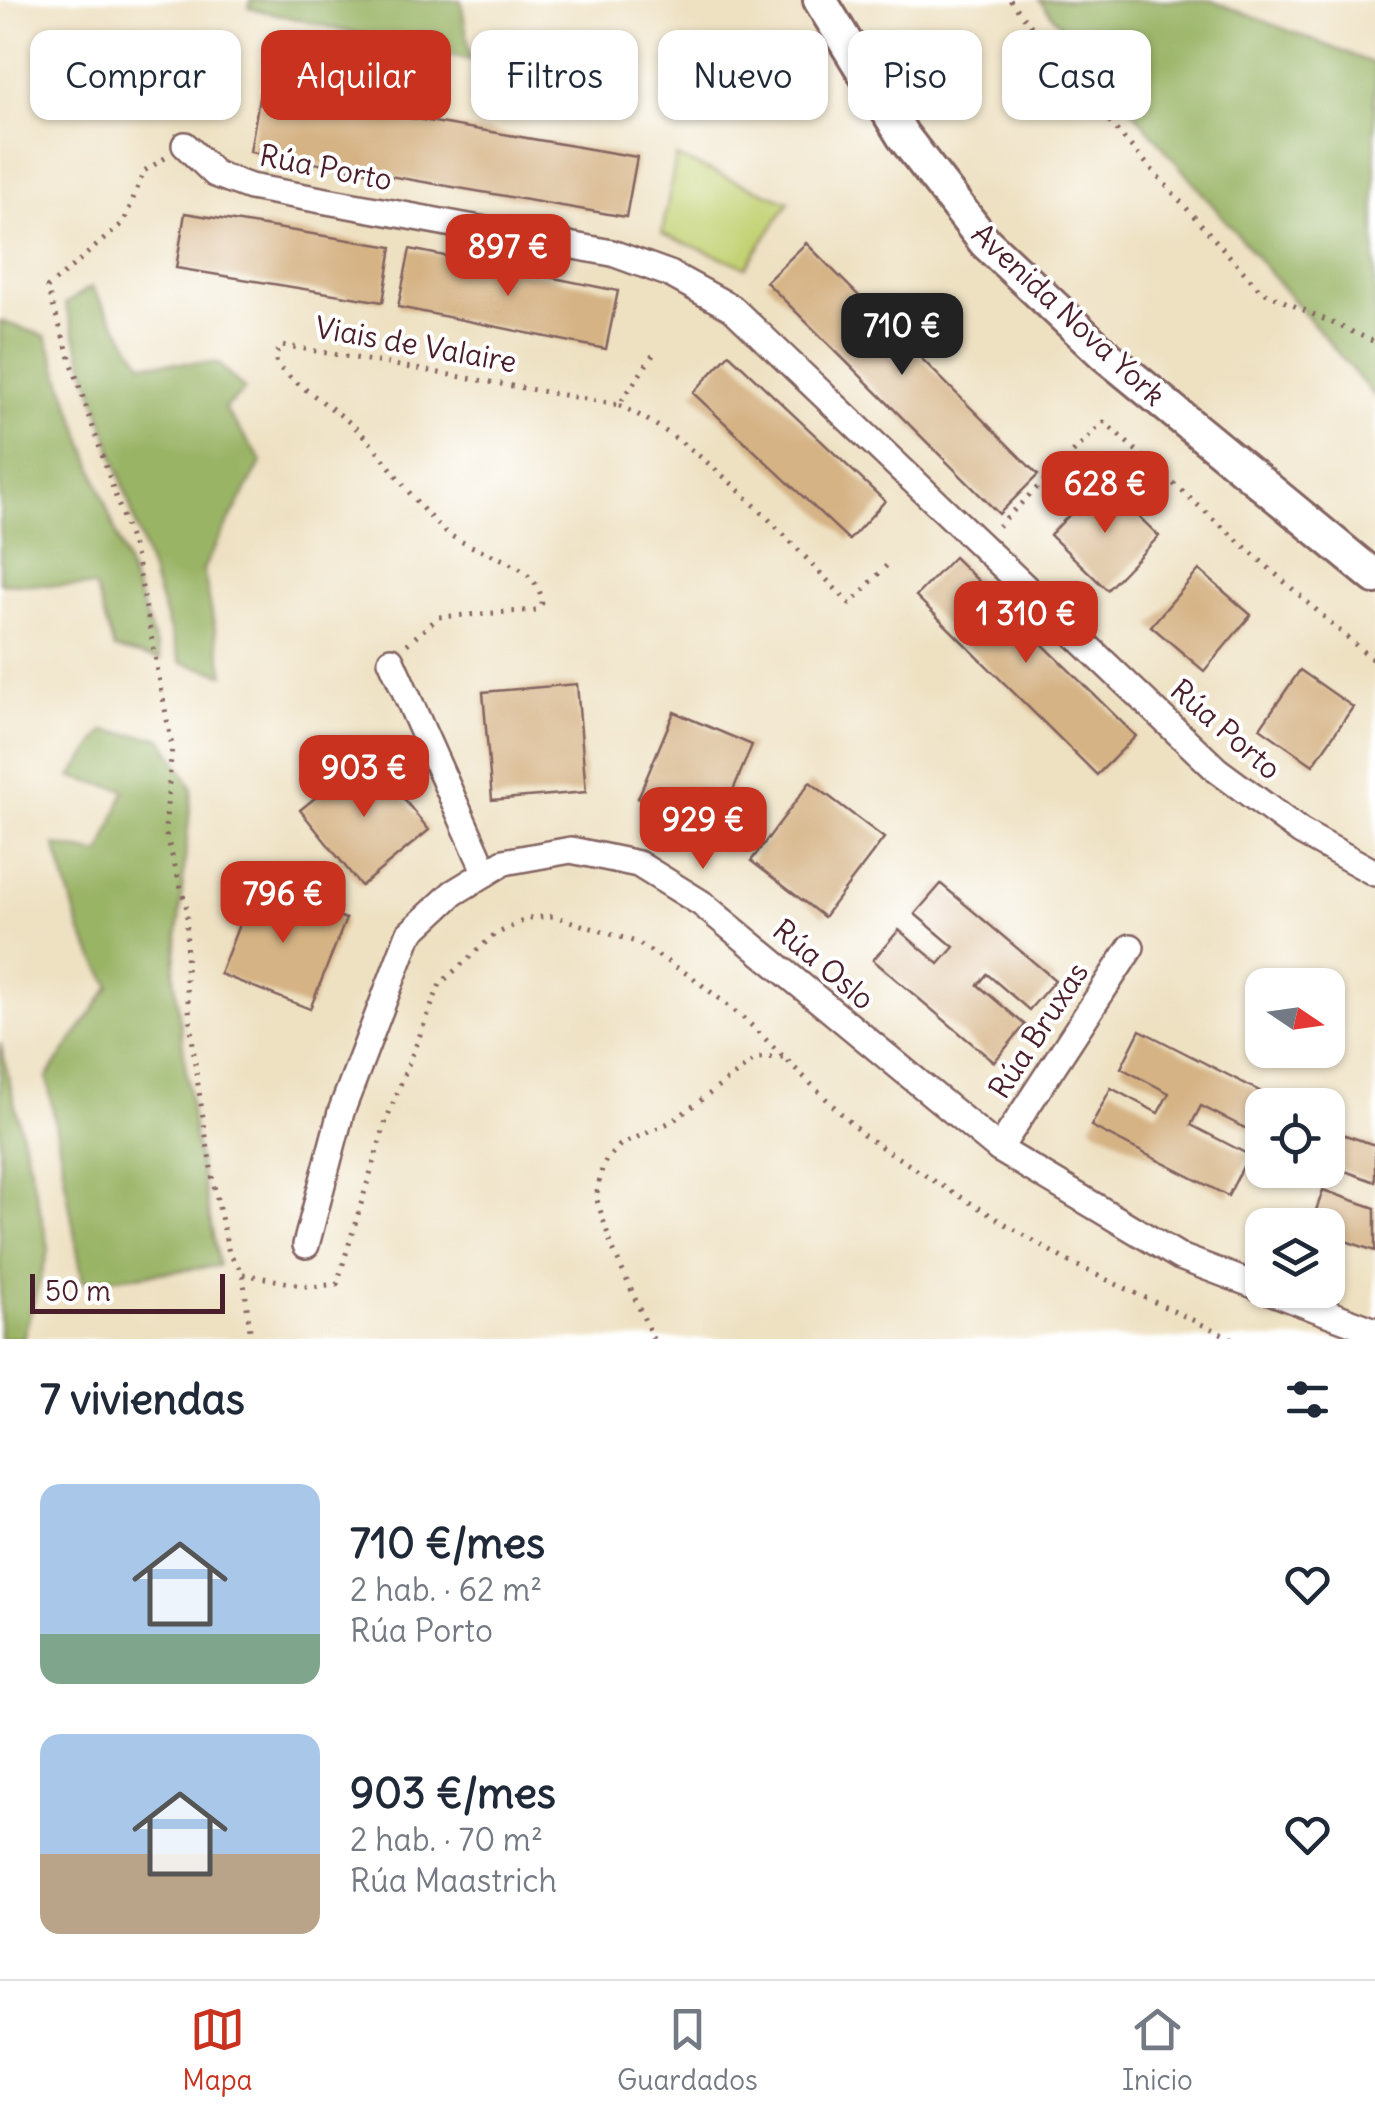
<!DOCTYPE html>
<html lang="es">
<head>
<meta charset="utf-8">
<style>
  :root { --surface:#fff; --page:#f2f2f3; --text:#1f2937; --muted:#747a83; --line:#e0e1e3; --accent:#c8321e }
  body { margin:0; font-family:Delius,sans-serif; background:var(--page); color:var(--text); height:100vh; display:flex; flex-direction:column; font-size:38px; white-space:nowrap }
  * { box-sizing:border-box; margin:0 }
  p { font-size:32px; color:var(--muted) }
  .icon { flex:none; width:55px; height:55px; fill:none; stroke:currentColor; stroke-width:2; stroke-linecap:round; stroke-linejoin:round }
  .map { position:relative; height:1339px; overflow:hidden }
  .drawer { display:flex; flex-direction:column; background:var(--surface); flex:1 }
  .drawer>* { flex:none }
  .guide { position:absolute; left:30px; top:30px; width:1315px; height:90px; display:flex; gap:20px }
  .needle { width:65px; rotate:103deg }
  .buttons { position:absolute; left:1245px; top:968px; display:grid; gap:20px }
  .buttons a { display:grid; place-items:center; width:100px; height:100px; border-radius:20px; background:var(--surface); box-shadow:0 2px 8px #0004; font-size:50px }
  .scale { position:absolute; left:30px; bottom:25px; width:195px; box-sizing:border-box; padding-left:10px; border:5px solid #4a1f2b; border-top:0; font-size:28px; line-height:35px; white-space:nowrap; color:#4a1f2b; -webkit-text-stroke:8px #fff; paint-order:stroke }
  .price { position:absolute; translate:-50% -85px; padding:0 22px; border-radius:20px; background:var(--accent); color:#fff; font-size:32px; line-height:65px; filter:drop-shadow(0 2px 5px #0008) }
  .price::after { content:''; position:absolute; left:50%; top:60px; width:30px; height:22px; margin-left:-15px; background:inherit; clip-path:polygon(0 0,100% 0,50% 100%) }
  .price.on { background:#222; color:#fff }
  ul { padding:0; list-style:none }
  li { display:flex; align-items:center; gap:30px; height:250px; padding:0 40px }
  li span { display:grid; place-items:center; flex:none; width:280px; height:200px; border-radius:20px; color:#555 }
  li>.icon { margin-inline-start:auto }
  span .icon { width:120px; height:120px; fill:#fffc; stroke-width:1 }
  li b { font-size:42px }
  h2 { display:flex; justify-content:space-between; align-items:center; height:120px; padding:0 40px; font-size:42px }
  .tag { padding:0 35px; border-radius:20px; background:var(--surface); box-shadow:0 2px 8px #0004; font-size:35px; line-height:90px }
  .tag.on { background:var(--accent); color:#fff }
  .menu { display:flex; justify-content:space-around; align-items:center; height:140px; border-top:2px solid var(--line); background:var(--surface); font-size:28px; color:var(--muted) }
  .menu a { display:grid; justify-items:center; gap:5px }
  .menu .on { color:var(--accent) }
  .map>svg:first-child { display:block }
  .green { fill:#c3d274; stroke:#867850; stroke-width:2.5 }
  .forest { fill:#9ab466; stroke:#726a48; stroke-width:2.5 }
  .building { fill:#d5b385 }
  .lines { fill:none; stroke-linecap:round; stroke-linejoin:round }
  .minor-casing { stroke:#836360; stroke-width:30 }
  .tertiary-casing { stroke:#836360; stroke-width:38 }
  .path { stroke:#836360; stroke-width:5; stroke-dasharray:2.5 8; stroke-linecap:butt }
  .minor { stroke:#fff; stroke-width:25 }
  .tertiary { stroke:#fff; stroke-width:32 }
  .labels { text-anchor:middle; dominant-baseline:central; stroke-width:8; stroke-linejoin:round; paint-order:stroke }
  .street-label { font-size:30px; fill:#4a1f2b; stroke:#fff }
</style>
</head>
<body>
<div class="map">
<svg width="1375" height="1339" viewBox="0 0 1375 1339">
  <rect width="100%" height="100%" fill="#fff"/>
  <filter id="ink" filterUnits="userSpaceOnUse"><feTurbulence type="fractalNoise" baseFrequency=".01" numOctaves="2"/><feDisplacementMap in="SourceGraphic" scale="20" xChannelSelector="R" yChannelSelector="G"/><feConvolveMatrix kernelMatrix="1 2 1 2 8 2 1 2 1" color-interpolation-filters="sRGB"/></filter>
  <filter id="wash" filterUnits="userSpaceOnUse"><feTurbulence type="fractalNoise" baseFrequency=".0048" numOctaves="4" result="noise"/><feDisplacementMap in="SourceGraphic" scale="40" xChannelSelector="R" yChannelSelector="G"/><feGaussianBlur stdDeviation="2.25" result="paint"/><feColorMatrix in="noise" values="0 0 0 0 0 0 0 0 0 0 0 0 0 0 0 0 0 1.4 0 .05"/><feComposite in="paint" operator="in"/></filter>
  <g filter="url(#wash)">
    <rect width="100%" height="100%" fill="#eee1c2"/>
    <polygon class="green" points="676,157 789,202 746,267 662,234"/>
    <g class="forest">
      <polygon points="251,0 461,0 471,60 249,8"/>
      <polygon points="1039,0 1210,0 1375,64 1375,397"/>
      <polygon points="91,287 142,363 218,363 245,390 224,408 262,461 203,569 224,674 180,662 65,304"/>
      <polygon points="0,321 46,336 161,660 114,649 95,587 0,583"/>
      <polygon points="104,731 162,738 192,788 174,974 195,1142 219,1266 83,1282 47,1077 110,986 81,933 55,845 101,854 125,790 71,777"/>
      <polygon points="0,1042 49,1248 23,1339 0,1339"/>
    </g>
    <g id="blocks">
      <g class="building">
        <polygon points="756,80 778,84 774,104 752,100"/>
        <polygon points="260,92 637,157 626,217 250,152"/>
        <polygon points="185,213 392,247 383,302 176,268"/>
        <polygon points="806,243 1038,475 999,514 766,282"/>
        <polygon points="410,249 618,291 606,349 398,307"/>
        <polygon points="729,354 885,501 849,540 693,393"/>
        <polygon points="1102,481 1159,536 1107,590 1050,535"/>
        <polygon points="954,557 1136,736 1097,775 916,596"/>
        <polygon points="1199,570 1251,615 1204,671 1151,626"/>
        <polygon points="1300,670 1353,707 1313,765 1260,728"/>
        <polygon points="577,684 586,792 492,800 483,692"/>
        <polygon points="674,712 752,745 716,831 638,798"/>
        <polygon points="368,755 429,830 361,886 300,810"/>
        <polygon points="810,782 884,838 824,917 751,861"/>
        <polygon points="255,883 346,919 310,1009 220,974"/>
        <polygon points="941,884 1055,980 1029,1010 987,974 978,985 1025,1025 994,1062 873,960 899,930 939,964 954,947 915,914"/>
        <polygon points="1140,1030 1275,1099 1271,1105 1262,1105 1257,1134 1201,1106 1191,1125 1249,1155 1228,1196 1091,1126 1111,1088 1158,1113 1169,1093 1121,1068"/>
        <polygon points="1342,1134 1375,1145 1375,1182 1331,1166"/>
        <polygon points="1323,1190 1375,1208 1375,1251 1328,1235 1328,1225 1311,1225"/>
      </g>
    </g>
  </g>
  <g filter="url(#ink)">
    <use href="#blocks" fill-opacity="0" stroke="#836360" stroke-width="2.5"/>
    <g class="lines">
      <defs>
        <g id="minor">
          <polyline points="185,145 215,174 250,187 612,253 670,274 732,308 1217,770 1301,832 1375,873"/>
          <polyline points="391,660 486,873"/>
          <polyline points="999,1149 1131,947"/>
          <polyline points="306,1245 341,1112 409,934 453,893 504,862 571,850 638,864 701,903 999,1149 1180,1257 1262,1288"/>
          <polyline points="1267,1290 1375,1331"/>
        </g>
        <polyline id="tertiary" points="820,0 903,136 985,242 1104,354 1375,577"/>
      </defs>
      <use href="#minor" class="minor-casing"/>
      <use href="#tertiary" class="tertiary-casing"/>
      <g class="path">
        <polyline points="1010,0 1102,114 1261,291 1375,342"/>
        <polyline points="165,158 144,171 124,222 47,288 137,561 172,746 165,831 187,909 186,982 196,1072 213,1181 229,1253 243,1274 251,1339"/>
        <path d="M619 405C709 447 781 533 850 604L890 562"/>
        <polyline points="998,526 1104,422 1375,662"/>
        <path d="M407 644 439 617 536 610 542 603C539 561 475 554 447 533 413 505 392 464 361 433 335 407 302 391 277 365L275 355 282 345 619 405 655 352"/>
        <polyline points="243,1274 311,1287 337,1284 386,1121 440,984 494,935 529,918 553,916 636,942 692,977 747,1021 863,1135 931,1179 1067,1261 1233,1339"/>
        <polyline points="653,1339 612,1247 596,1197 603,1164 620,1145 673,1121 757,1058 783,1057"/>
      </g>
      <use href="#minor" class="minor"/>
      <use href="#tertiary" class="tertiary"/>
    </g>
  </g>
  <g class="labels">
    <g class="street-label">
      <text transform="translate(326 167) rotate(11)">Rúa Porto</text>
      <text transform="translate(1069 314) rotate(43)">Avenida Nova York</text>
      <text transform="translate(416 344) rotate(10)">Viais de Valaire</text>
      <text transform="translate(1226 729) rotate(41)">Rúa Porto</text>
      <text transform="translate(824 964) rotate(40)">Rúa Oslo</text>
      <text transform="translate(1038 1030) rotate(-57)">Rúa Bruxas</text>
    </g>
  </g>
</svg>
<div class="buttons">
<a><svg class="needle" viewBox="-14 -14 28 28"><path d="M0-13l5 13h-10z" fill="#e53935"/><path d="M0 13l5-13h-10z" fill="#747a83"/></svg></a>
<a><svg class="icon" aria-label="locate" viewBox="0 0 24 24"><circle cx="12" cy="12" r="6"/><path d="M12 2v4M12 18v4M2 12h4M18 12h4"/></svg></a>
<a><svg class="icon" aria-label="layers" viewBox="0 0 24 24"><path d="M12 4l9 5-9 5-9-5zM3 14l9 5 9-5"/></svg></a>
</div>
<div class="scale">50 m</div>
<b class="price" style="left:508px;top:299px">897 €</b>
<b class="price on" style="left:902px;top:378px">710 €</b>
<b class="price" style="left:1105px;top:536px">628 €</b>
<b class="price" style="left:1026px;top:666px">1 310 €</b>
<b class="price" style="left:364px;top:820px">903 €</b>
<b class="price" style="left:703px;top:872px">929 €</b>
<b class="price" style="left:283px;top:946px">796 €</b>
<div class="guide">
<a class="tag">Comprar</a>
<a class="tag on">Alquilar</a>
<a class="tag">Filtros</a>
<a class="tag">Nuevo</a>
<a class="tag">Piso</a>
<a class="tag">Casa</a>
</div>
</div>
<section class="drawer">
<h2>7 viviendas<svg class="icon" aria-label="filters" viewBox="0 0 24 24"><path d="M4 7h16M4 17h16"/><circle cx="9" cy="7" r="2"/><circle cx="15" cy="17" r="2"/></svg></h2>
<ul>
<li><span style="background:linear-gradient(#a9c7e8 75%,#7fa58c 0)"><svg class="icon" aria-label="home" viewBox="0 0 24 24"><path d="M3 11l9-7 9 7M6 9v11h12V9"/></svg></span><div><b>710 €/mes</b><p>2 hab. · 62 m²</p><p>Rúa Porto</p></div><svg class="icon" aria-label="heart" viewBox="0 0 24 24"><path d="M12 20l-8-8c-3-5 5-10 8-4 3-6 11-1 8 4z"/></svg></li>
<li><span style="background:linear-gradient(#a9c7e8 60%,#b9a48a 0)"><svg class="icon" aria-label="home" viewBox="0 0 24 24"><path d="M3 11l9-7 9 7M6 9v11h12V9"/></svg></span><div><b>903 €/mes</b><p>2 hab. · 70 m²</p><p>Rúa Maastrich</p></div><svg class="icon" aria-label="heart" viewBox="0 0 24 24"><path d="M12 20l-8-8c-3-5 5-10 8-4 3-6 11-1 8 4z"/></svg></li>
</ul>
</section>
<nav class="menu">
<a class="on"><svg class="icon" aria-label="map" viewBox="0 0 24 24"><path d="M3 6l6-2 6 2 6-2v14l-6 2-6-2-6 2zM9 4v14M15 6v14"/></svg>Mapa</a>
<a><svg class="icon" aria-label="saved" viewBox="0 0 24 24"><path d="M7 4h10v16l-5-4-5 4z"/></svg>Guardados</a>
<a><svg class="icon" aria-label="home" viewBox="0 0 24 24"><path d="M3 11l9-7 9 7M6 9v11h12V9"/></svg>Inicio</a>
</nav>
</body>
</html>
